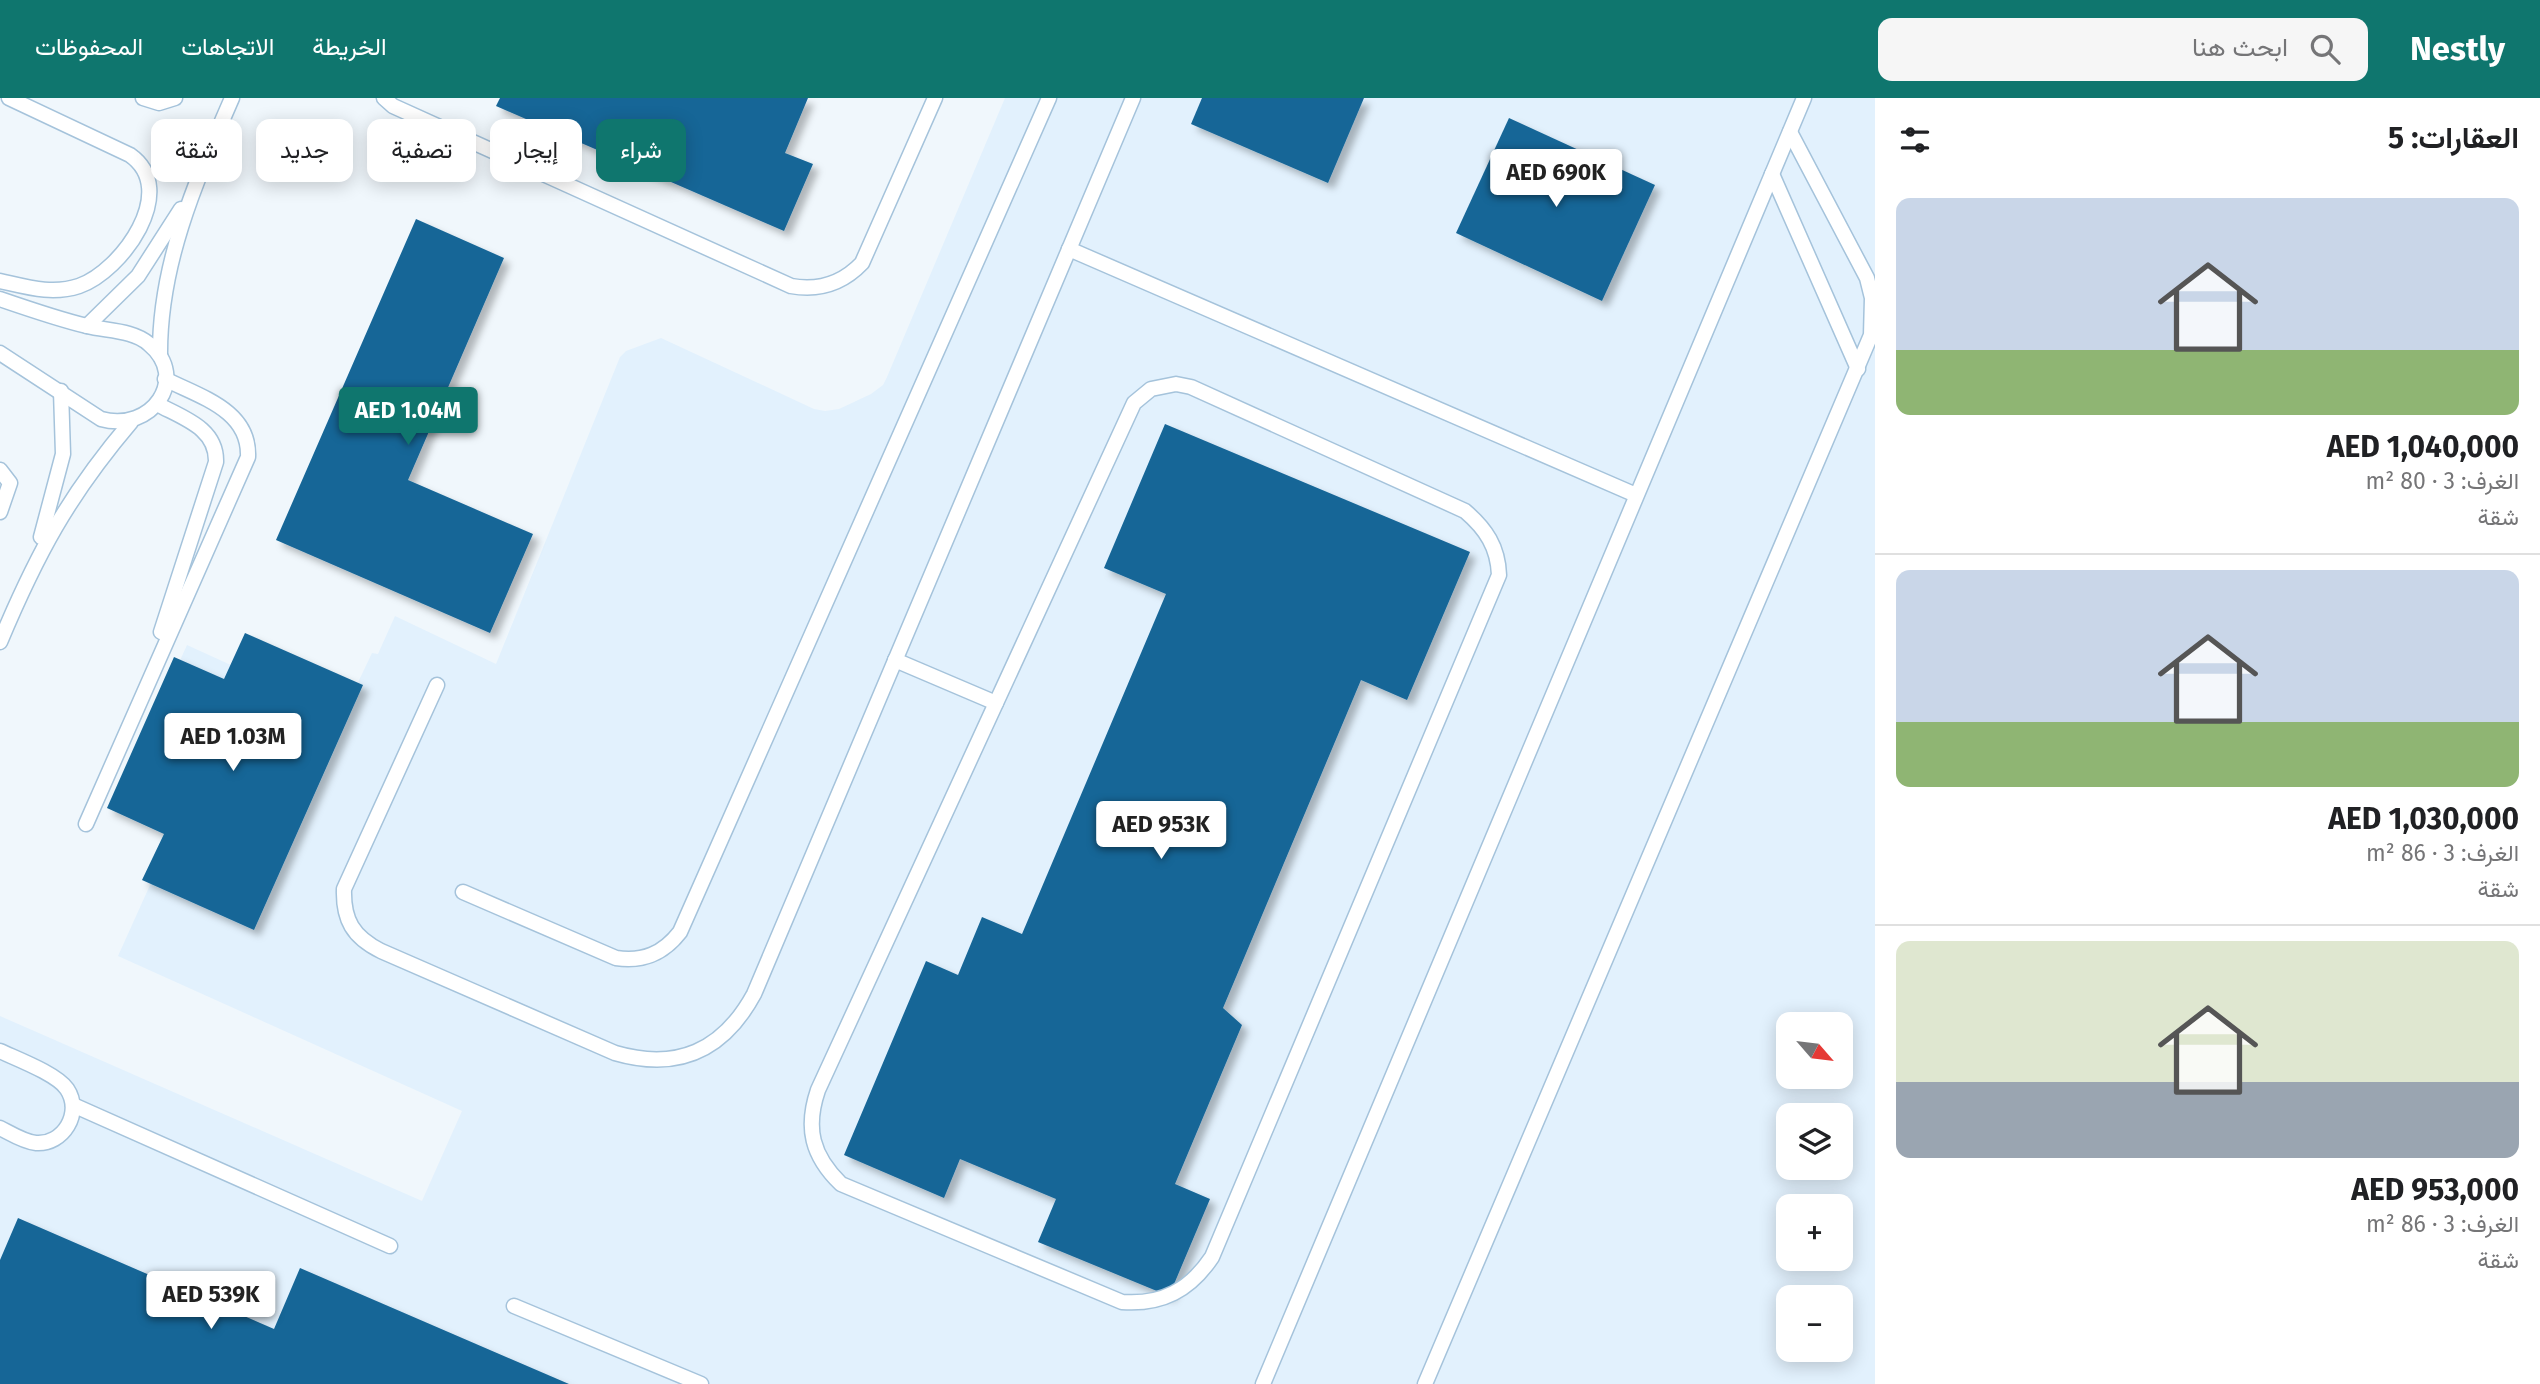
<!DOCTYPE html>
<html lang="ar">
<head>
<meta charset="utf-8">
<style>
  :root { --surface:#fff; --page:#f6f6f6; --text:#202124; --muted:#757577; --line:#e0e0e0; --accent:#0f766e }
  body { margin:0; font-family:"Fira Sans",Vazirmatn,sans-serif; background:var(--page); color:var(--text); direction:rtl; height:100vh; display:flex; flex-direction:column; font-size:26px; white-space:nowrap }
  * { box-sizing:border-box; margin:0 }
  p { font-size:23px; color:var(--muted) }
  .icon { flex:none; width:38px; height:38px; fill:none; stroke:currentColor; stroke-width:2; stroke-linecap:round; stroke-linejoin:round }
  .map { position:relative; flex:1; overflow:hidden; direction:ltr }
  .panel { display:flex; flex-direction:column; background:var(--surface); width:665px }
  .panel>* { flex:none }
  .hud { position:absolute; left:21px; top:21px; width:665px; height:63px; direction:rtl; display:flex; gap:14px }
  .needle { width:46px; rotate:118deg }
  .buttons { position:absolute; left:1776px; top:914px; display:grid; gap:14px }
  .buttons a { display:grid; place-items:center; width:77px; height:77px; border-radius:14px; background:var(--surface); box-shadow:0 4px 18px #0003; font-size:35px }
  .price { position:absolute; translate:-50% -60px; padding:0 16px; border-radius:7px; background:#fff; color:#222; font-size:23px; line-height:46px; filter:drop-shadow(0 2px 4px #0008) }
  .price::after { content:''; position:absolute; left:50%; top:42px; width:21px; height:16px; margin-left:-10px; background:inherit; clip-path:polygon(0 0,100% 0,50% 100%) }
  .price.active { background:var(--accent); color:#fff }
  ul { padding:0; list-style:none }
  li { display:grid; align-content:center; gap:14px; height:371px; padding:0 21px }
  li+li { border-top:2px solid var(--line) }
  li span { display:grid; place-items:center; height:217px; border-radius:14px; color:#555 }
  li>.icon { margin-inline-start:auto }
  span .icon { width:126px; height:126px; fill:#fffc; stroke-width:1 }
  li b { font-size:30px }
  h2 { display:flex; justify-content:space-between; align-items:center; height:84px; padding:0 21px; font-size:30px }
  .tag { padding:0 24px; border-radius:14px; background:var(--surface); box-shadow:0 4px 18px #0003; font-size:24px; line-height:63px }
  .tag.active { background:var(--accent); color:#fff }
  header { display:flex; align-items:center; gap:42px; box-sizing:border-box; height:98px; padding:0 35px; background:var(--accent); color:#fff }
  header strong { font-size:33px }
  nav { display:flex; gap:38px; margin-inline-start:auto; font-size:24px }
  .search { width:490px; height:63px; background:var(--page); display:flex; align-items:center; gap:18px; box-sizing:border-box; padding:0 24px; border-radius:14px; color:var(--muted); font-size:26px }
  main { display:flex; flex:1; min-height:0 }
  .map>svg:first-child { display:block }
  .built { fill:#e2f1fd; fill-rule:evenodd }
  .building { fill:#176697; filter:url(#shadow) }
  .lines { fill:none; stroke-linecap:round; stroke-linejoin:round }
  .service-casing { stroke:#a5c3db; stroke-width:17 }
  .service { stroke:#fff; stroke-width:14 }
</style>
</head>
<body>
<header>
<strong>Nestly</strong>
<div class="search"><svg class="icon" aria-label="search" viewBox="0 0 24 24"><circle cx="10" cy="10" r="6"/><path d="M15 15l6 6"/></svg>ابحث هنا</div>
<nav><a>الخريطة</a><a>الاتجاهات</a><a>المحفوظات</a></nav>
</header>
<main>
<section class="panel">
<h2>العقارات: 5<svg class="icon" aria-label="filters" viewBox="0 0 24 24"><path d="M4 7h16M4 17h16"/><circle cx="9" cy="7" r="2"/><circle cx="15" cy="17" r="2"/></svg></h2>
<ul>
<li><span style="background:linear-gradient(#c9d6e8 70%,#8fb573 0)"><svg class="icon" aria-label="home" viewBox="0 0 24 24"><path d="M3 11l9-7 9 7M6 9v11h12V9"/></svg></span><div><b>AED 1,040,000</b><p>الغرف: 3 · 80 m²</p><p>شقة</p></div></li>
<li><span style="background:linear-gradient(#c9d6e8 70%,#8fb573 0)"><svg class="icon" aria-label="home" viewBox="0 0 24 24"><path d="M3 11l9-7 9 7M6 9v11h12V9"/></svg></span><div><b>AED 1,030,000</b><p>الغرف: 3 · 86 m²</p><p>شقة</p></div></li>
<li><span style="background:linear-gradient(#dfe7d0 65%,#9aa5b1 0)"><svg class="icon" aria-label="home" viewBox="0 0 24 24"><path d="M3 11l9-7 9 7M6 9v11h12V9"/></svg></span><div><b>AED 953,000</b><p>الغرف: 3 · 86 m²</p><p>شقة</p></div></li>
</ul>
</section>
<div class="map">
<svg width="1875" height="1286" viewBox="0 0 1875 1286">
  <defs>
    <filter id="shadow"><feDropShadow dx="6" dy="6" stdDeviation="3.5" flood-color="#0004"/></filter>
  </defs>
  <rect width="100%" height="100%" fill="#f0f7fc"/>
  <path class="built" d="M1005 0H1875V1286H0V918L422 1103 462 1013 118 858 178 725 118 699 187 547 342 618 372 555 378 556 395 518 496 566 620 259 626 253 661 240 814 311 825 313 839 311 871 296 883 287 887 279ZM1788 926H1841V978H1788ZM1788 1017H1841V1069H1788ZM1788 1108H1841V1160H1788ZM1788 1199H1841V1251H1788Z"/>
  <g class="building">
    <polygon points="500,0 808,0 785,55 813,66 784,133 496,8"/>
    <polygon points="1202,0 1364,0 1328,85 1191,26"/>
    <polygon points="1509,20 1655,87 1602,203 1456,135"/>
    <polygon points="416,121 504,160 408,382 533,436 490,535 276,442"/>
    <polygon points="1165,326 1470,454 1407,602 1361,582 1223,910 1242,927 1175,1086 1210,1101 1169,1198 1038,1144 1056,1101 960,1061 944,1100 844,1057 926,863 958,877 982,819 1022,836 1166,496 1104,470"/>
    <polygon points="245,535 363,587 254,832 142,782 164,736 107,710 174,559 224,581"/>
    <polygon points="18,1120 274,1231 300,1170 569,1286 0,1286 0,1162"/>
  </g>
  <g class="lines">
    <defs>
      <g id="service">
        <polyline points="143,0 159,5 175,0"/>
        <path d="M384 0 393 8 791 188C819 193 842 186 862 165L935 0"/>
        <polyline points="1772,76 1858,271"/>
        <polyline points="1069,151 1636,397"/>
        <path d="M0 183C27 189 52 197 79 188 122 173 180 92 130 57L9 0"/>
        <path d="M0 201C29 211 58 221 87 228 107 233 133 232 149 246 190 280 152 335 101 321L0 255"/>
        <polyline points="87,228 138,178 181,111"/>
        <path d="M160 258C159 166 196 83 232 0"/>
        <path d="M1176 286 1191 289 1465 413C1486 431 1498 449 1499 477L1212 1159C1190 1192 1162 1207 1122 1204L841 1086C812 1058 805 1030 818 992L1134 305 1151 291Z"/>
        <path d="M157 306C183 320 217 330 216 364L161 534"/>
        <polyline points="0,372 10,385 0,414"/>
        <polyline points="41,439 63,356 61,293"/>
        <path d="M0 544C37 456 68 398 131 324"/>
        <polyline points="895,562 996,605"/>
        <path d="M437 587 344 791C343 822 353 839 381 853L615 955C677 973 723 953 754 896L1133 0"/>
        <path d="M86 726 248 359C250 312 200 299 165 281"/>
        <path d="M463 794 616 860C643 864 663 856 680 834L1049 0"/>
        <path d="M0 953C17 961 57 976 67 991 83 1015 63 1047 36 1045 24 1044 10 1035 0 1030"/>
        <polyline points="73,1007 390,1148"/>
        <polyline points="514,1208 701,1286"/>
        <polyline points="1263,1286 1804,0"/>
        <polyline points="1425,1286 1871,237 1872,200 1867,180 1790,34"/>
      </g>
    </defs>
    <use href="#service" class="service-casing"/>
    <use href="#service" class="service"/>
  </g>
</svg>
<div class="buttons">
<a><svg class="needle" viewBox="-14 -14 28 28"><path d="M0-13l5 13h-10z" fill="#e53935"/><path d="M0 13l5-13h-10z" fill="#757577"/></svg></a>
<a><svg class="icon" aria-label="layers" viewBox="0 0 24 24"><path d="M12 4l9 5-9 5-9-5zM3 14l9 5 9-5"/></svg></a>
<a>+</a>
<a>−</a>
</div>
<b class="price" style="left:1556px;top:111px">AED 690K</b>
<b class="price active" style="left:408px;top:349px">AED 1.04M</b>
<b class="price" style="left:233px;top:675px">AED 1.03M</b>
<b class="price" style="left:1161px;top:763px">AED 953K</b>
<b class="price" style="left:211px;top:1233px">AED 539K</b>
<div class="hud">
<a class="tag active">شراء</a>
<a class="tag">إيجار</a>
<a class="tag">تصفية</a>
<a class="tag">جديد</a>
<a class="tag">شقة</a>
</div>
</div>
</main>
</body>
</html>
